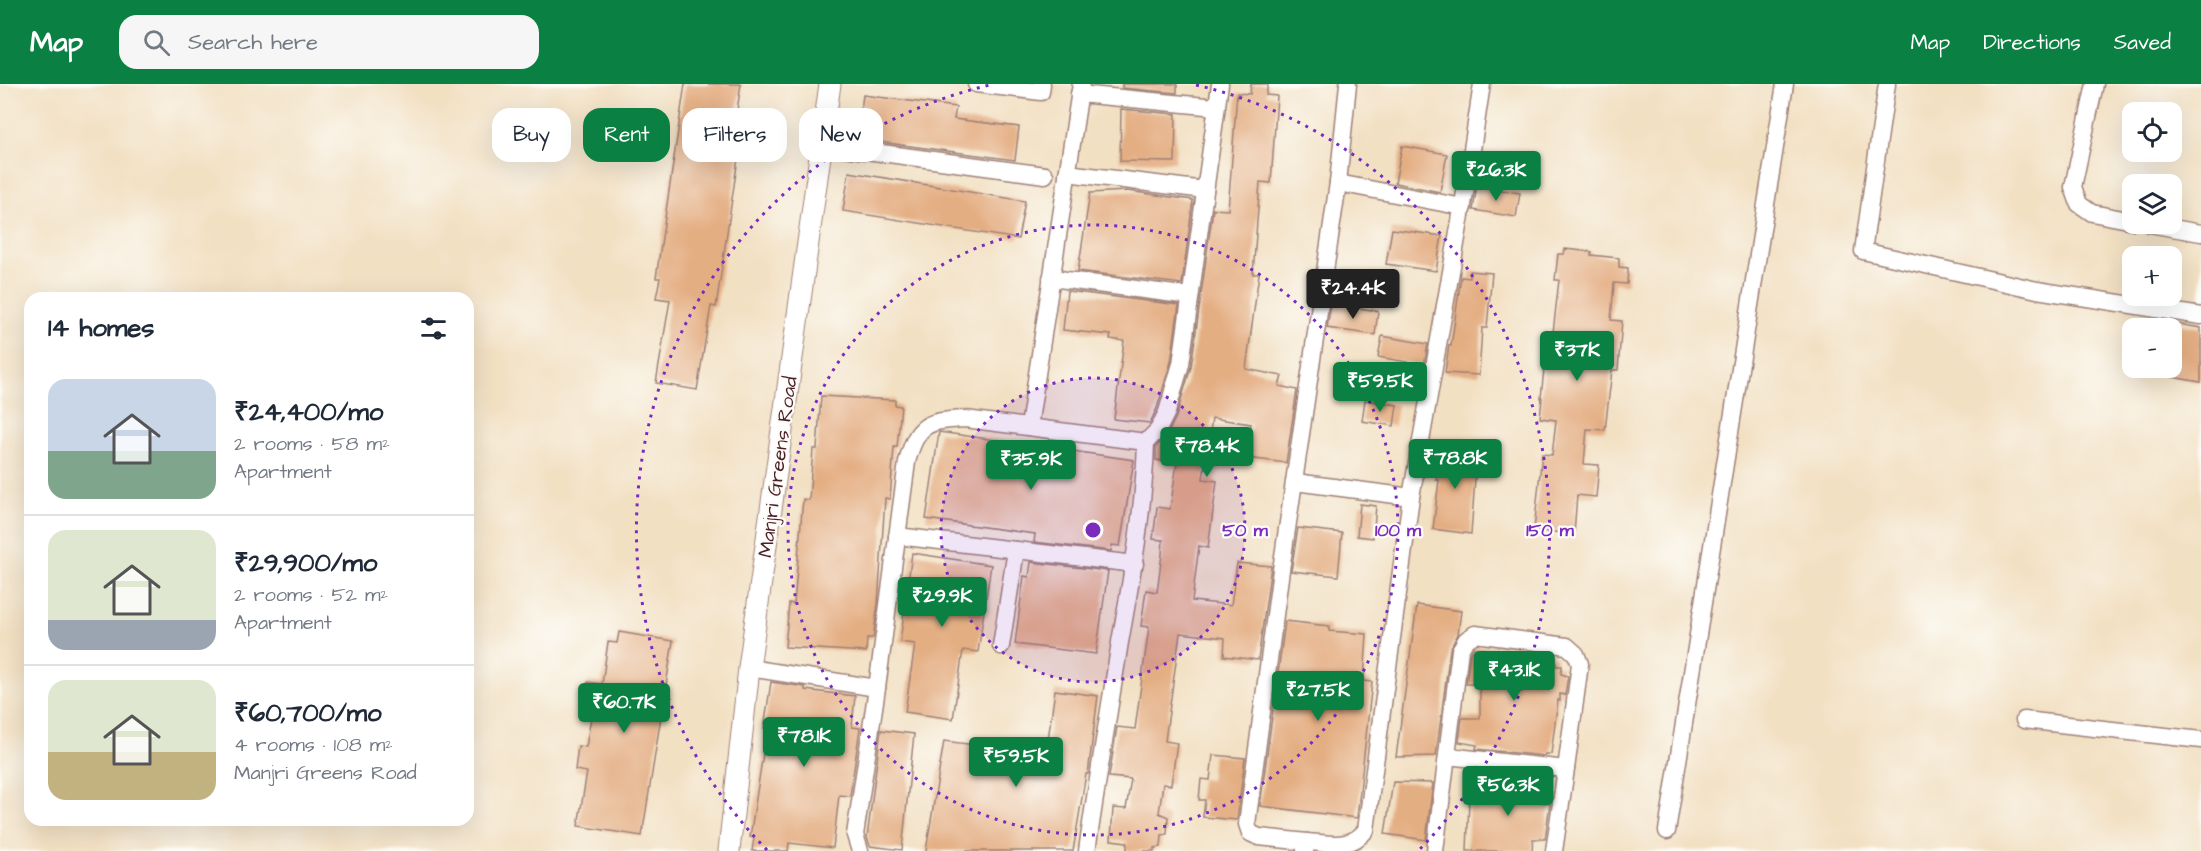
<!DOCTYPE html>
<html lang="en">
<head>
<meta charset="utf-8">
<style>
  :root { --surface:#fff; --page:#f6f6f7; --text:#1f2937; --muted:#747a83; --line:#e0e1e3; --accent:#0b8043 }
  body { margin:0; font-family:"Architects Daughter",sans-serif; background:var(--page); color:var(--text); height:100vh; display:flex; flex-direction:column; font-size:22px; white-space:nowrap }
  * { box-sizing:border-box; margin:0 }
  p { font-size:20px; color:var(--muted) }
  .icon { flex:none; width:33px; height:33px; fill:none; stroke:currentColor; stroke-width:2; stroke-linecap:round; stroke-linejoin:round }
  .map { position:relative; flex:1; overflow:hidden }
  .details { position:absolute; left:24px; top:208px; width:450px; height:534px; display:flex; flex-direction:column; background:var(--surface); border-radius:18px; box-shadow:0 6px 24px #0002 }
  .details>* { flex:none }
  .top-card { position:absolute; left:492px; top:24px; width:570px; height:54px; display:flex; gap:12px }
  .fabs { position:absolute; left:2122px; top:18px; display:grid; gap:12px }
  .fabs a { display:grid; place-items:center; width:60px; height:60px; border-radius:12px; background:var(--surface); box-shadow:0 6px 24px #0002; font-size:30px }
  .price { position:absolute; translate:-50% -51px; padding:0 14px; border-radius:6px; background:var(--accent); color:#fff; font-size:20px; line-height:39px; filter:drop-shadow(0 2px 3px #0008) }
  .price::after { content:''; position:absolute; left:50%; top:36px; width:18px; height:14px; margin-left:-9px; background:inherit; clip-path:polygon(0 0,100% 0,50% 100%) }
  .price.selected { background:#222; color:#fff }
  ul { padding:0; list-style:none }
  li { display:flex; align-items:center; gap:18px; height:150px; padding:0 24px }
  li+li { border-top:2px solid var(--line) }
  li span { display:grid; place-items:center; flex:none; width:168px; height:120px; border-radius:18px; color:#555 }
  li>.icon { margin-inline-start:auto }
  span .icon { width:72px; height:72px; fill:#fffc; stroke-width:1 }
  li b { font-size:26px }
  h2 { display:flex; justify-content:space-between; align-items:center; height:72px; padding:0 24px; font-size:26px }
  .tag { padding:0 21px; border-radius:18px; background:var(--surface); box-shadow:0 6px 24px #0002; font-size:21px; line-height:54px }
  .tag.selected { background:var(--accent); color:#fff }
  header { display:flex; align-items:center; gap:36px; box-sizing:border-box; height:84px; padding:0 30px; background:var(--accent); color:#fff }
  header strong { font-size:28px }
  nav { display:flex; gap:33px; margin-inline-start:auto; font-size:21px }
  .search { width:420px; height:54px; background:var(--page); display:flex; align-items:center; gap:15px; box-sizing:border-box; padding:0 21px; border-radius:18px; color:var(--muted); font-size:22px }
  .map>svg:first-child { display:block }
  .building { fill:#e4ae83 }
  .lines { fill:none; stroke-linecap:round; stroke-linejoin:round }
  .minor-casing { stroke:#9e8077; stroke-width:19 }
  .tertiary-casing { stroke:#9e8077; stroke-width:23 }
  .minor { stroke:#fff; stroke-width:16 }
  .tertiary { stroke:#fff; stroke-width:21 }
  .ring { fill:none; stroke:#7b2cbf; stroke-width:3; stroke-dasharray:3 6 }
  .labels { text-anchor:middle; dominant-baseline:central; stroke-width:4.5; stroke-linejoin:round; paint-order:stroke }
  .street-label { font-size:20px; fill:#4a1f2b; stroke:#fdfcf7 }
  .centre { fill:#7b2cbf; stroke:#fdfcf7; stroke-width:3 }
  .ring-label { font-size:18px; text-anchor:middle; font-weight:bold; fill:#7b2cbf; stroke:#fdfcf7; stroke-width:4.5; stroke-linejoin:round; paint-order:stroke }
</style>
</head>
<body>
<header>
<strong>Map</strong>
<div class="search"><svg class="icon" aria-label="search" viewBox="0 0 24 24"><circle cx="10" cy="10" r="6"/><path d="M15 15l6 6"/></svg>Search here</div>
<nav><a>Map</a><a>Directions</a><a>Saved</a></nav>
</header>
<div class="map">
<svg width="2201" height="767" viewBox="0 0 2201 767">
  <rect width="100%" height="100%" fill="#fdfcf7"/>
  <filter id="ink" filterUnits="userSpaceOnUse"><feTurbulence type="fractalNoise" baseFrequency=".0167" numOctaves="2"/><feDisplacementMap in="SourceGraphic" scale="12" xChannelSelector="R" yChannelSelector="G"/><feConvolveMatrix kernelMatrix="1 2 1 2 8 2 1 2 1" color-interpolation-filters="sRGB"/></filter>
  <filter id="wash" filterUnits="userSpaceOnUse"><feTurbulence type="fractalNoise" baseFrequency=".008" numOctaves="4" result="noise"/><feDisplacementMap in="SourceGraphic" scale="24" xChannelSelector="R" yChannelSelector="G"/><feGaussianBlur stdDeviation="1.35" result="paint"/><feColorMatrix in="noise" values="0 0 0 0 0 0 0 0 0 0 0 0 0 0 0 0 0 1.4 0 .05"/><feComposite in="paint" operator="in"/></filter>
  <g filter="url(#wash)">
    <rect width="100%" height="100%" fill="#f2e0c3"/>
    <g id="blocks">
      <g class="building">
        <polygon points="685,0 741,0 736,33 744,34 716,223 711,222 697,306 656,299 670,216 656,214 660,194 656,194"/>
        <polygon points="1122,0 1177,0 1177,9 1122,4"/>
        <polygon points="1251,0 1268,0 1266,11 1277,12 1271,99 1260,98 1253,190 1259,190 1246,285 1282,292 1279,302 1297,306 1286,379 1247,374 1251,340 1212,334 1203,395 1217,397 1208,464 1199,462 1192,517 1231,521 1237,479 1271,482 1258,576 1224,572 1225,554 1180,549 1165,657 1177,659 1171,701 1163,700 1159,729 1168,733 1167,750 1162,751 1161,763 1154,764 1154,767 1127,767 1127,758 1111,756 1113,724 1126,725 1131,695 1109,693 1117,643 1135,645 1149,543 1141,542 1146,506 1157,508 1162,470 1163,456 1153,455 1157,423 1170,425 1177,379 1156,376 1156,363 1167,351 1176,333 1191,283 1213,125 1228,126 1237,9 1250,10"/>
        <polygon points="863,11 956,23 954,35 1019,43 1015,76 865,56 866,50 858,49"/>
        <polygon points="1121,25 1176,30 1175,78 1120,77"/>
        <polygon points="1402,62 1447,70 1440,108 1395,99"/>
        <polygon points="849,88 1025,117 1018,155 843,127"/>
        <polygon points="1477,102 1520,109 1516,133 1473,126"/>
        <polygon points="1127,107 1193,116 1182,200 1078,187 1090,109"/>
        <polygon points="1392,145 1442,152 1436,187 1386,180"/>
        <polygon points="1565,165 1592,168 1591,171 1619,174 1619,183 1628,184 1627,200 1614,199 1611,236 1622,237 1618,286 1612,286 1605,346 1587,345 1584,380 1599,381 1596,413 1577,411 1574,450 1534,446 1542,370 1552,371 1556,336 1540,334 1542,314 1541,314 1546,266 1551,266 1559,196 1555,196 1558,170 1564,170"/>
        <polygon points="1470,187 1492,189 1487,244 1482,244 1479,291 1445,289 1449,261 1451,262 1461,193 1470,194"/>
        <polygon points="1067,207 1179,221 1171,278 1157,324 1150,339 1114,335 1124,257 1110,255 1111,251 1063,246"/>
        <polygon points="1331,220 1378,227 1375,251 1327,244"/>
        <polygon points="2172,239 2201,244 2201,298 2172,293"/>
        <polygon points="1382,252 1428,260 1424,281 1378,273"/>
        <polygon points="821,312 895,316 895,321 901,322 897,363 894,363 890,415 885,414 878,520 873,554 867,554 866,568 785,563 789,519 794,520 803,415 809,416 813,365 817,365"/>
        <polygon points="1365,316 1397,321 1394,342 1362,337"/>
        <polygon points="939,348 1134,376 1120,462 1112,461 1111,467 1034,458 1035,450 926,435"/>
        <polygon points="1439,364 1477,367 1471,450 1433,445 1439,396 1436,396"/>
        <polygon points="1360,420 1376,422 1373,454 1357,452"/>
        <polygon points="1298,444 1342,449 1338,492 1291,487"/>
        <polygon points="912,469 991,481 978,568 963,566 953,635 905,628 915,560 900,558"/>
        <polygon points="1031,478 1108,487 1096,570 1015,560 1024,492 1029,493"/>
        <polygon points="1417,521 1461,527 1458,550 1450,565 1436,672 1396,673"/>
        <polygon points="1285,537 1329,542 1329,547 1367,550 1364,597 1372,598 1357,734 1260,722"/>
        <polygon points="619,548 673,557 642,752 578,742 587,688 575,686 578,662 586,663 593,622 585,620 588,598 602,600 608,558 617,559"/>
        <polygon points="1474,564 1556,573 1556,582 1562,582 1561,590 1568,592 1565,611 1560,610 1560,617 1558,616 1551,670 1545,670 1545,672 1476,665 1477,661 1459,658 1462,634 1480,634 1480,600 1466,600 1470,570"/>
        <polygon points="771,598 805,603 805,606 855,612 852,643 860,644 850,712 839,711 833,764 789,759 788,767 752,767 754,754 750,753 767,644 764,644"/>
        <polygon points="1055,606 1098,612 1088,690 1086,690 1073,767 926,767 944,657 1046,670"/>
        <polygon points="881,646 914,650 902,766 870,762 867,754"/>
        <polygon points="1213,671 1245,674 1237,736 1203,733 1205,716 1199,716 1201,695 1210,696"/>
        <polygon points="1519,690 1540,693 1539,718 1550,719 1545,755 1533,755 1532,767 1467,767 1469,716 1477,716 1477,708 1483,708 1483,701 1518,702"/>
        <polygon points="1393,698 1433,699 1426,756 1385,750"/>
      </g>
    </g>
  </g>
  <g filter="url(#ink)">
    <use href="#blocks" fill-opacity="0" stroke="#9e8077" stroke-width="1.5"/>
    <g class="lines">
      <defs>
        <g id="minor">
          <polyline points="976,0 1041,8 1042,0"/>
          <polyline points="1887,0 1863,167 2037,206 2201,232"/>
          <polyline points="2095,0 2073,103 2079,120 2092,129 2133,137"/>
          <polyline points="1079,10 1216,23"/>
          <polyline points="822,61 1045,91"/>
          <polyline points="1067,89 1205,106"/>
          <polyline points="1338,99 1463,123"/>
          <polyline points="2149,140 2201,149"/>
          <polyline points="1051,194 1190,212"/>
          <polyline points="1029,343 1081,0"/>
          <polyline points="1146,358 1158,346 1167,328 1181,280 1220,0"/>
          <polyline points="1295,398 1411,413"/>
          <polyline points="897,452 1135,480"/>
          <polyline points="1001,562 1016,466"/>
          <polyline points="749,584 877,604"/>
          <polyline points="2024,636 2201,656"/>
          <polyline points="1667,747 1785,0"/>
          <polyline points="1307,758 1259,753 1250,749 1247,740 1281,486 1338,99 1348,0"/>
          <path d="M860 767 855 751 877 604 907 378C917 340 926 337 965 335L1146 358C1144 426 1132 492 1120 558 1109 628 1097 697 1087 767"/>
          <path d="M1305 767 1307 758C1330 759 1350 766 1366 746L1411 413 1468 92 1482 0"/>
          <polyline points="1435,767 1460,566 1466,556 1475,550 1567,562 1576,570 1580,580 1566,685 1447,672"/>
          <polyline points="1554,767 1566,685"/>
        </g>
        <polyline id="tertiary" points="729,767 749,584 830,0"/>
      </defs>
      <use href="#minor" class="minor-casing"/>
      <use href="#tertiary" class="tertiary-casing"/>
      <use href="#minor" class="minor"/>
      <use href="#tertiary" class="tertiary"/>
    </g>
  </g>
  <circle cx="1093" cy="446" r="152" fill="#7b2cbf" fill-opacity=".12"/>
  <g class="ring">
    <circle cx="1093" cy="446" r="152"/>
    <circle cx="1093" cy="446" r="305"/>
    <path d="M767 766A457 457 0 0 1 990 1M1196 1A457 457 0 0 1 1419 766"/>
  </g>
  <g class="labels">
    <g class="street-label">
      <text transform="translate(778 383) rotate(-82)">Manjri Greens Road</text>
    </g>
  </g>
  <circle cx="1093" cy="446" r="9" class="centre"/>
  <g class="ring-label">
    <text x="1245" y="452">50 m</text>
    <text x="1398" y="452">100 m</text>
    <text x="1550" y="452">150 m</text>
  </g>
</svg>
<div class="fabs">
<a><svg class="icon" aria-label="locate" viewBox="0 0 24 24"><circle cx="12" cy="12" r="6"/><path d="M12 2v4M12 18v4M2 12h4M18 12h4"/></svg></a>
<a><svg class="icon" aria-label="layers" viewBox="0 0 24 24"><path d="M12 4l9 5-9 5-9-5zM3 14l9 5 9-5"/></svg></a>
<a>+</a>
<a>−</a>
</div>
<b class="price" style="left:1496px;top:118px">₹26.3K</b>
<b class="price selected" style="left:1353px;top:236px">₹24.4K</b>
<b class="price" style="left:1577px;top:298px">₹37K</b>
<b class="price" style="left:1380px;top:329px">₹59.5K</b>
<b class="price" style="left:1207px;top:394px">₹78.4K</b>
<b class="price" style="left:1455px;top:406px">₹78.8K</b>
<b class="price" style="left:1031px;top:407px">₹35.9K</b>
<b class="price" style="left:942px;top:544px">₹29.9K</b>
<b class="price" style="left:1514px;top:618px">₹43.1K</b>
<b class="price" style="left:1318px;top:638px">₹27.5K</b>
<b class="price" style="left:624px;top:650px">₹60.7K</b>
<b class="price" style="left:804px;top:684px">₹78.1K</b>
<b class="price" style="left:1016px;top:704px">₹59.5K</b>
<b class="price" style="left:1508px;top:733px">₹56.3K</b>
<div class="top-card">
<a class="tag">Buy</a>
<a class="tag selected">Rent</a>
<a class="tag">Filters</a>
<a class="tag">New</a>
</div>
<section class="details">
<h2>14 homes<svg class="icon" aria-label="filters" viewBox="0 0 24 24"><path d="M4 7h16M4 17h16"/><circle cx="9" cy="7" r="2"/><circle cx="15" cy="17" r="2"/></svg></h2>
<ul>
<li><span style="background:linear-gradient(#c9d6e8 60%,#7fa58c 0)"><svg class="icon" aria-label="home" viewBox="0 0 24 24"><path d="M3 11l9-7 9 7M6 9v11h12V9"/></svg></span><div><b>₹24,400/mo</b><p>2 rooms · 58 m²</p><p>Apartment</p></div></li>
<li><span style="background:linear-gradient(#dfe7d0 75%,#9aa5b1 0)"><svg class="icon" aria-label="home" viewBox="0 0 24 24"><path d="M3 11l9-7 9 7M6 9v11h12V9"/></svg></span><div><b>₹29,900/mo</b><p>2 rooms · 52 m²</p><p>Apartment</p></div></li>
<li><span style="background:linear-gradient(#dfe7d0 60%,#c2b280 0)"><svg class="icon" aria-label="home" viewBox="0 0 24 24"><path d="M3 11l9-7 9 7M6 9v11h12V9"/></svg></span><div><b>₹60,700/mo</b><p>4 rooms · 108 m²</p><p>Manjri Greens Road</p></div></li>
</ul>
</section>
</div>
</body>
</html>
